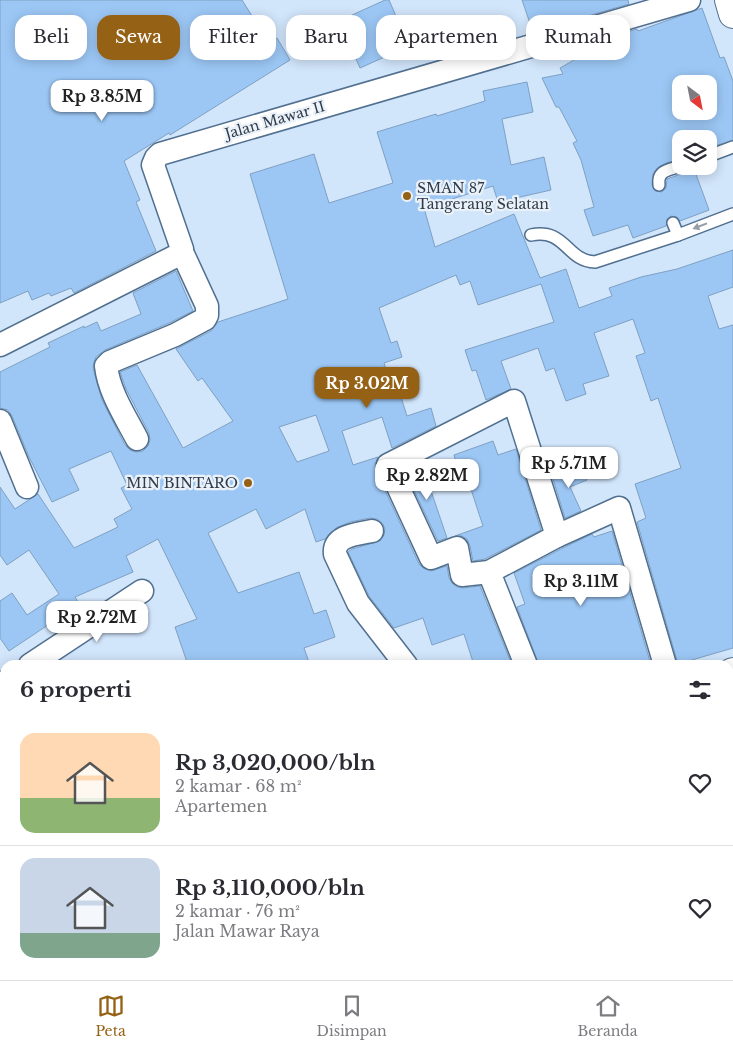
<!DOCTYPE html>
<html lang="id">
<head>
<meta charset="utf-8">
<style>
  :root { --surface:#fff; --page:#f2f2f3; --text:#2b2b33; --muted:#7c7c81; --line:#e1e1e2; --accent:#956115 }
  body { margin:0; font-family:"Libre Baskerville",serif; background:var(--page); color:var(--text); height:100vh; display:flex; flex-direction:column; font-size:19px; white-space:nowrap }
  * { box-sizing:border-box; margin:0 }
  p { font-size:16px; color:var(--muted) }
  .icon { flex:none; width:28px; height:28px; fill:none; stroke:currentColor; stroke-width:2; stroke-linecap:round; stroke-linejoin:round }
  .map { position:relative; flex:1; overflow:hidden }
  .details { position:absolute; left:0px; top:660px; width:734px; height:320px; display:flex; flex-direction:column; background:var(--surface); border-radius:15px 15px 0 0; box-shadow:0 2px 12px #0003 }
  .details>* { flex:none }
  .guide { position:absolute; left:15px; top:15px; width:704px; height:45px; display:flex; gap:10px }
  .needle { width:32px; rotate:148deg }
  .controls { position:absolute; left:672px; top:75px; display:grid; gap:10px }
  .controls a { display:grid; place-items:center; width:45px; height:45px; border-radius:10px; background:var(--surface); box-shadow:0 2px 12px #0003; font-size:25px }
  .price { position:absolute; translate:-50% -42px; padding:0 11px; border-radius:10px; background:#fff; color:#222; font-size:16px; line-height:32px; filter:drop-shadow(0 1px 2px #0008) }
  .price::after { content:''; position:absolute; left:50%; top:30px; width:15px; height:11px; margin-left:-8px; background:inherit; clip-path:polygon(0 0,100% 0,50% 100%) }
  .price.selected { background:var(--accent); color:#fff }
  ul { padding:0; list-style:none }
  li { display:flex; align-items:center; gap:15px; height:125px; padding:0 20px }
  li+li { border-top:1px solid var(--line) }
  li span { display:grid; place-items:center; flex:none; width:140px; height:100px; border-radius:15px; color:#555 }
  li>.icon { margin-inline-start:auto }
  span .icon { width:60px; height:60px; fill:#fffc; stroke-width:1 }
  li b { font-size:21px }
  h2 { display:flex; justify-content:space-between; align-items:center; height:60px; padding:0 20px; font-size:21px }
  .tag { padding:0 18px; border-radius:15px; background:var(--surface); box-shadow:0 2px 12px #0003; font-size:18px; line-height:45px }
  .tag.selected { background:var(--accent); color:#fff }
  .tab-bar { display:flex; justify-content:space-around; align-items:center; height:70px; border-top:1px solid var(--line); background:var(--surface); font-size:14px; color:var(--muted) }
  .tab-bar a { display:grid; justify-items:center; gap:2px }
  .tab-bar .selected { color:var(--accent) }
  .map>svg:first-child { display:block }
  .green { fill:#fab6bf }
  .building { fill:#9cc7f5; stroke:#7fa0c2; fill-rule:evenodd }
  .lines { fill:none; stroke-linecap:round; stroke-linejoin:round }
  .lane-casing { stroke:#517090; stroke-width:14 }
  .street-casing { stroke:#517090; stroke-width:25 }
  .secondary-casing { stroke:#517090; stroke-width:30 }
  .lane { stroke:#fff; stroke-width:11 }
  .street { stroke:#fff; stroke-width:22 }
  .secondary { stroke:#fff; stroke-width:28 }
  .oneway { fill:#969da4 }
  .poi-dot { fill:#956115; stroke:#eaf1f8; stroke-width:2 }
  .labels { text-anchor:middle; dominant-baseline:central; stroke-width:4.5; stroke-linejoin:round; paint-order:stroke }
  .street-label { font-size:14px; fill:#2e3b4a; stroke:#eaf1f8 }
  .poi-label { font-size:14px; fill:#2e3b4a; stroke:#eaf1f8; text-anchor:start }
</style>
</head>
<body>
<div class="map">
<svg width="733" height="980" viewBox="0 0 733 980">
  <rect width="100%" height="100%" fill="#d1e5fb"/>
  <polygon class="green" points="86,975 158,975 160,980 87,980"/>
  <g class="building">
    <polygon points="0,0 242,0 269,43 277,38 290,60 170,135 169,133 124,161 140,200 136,202 156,251 74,293 71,288 51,296 49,293 32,300 28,291 0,303"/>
    <polygon points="385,0 389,0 409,46 360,68 339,21"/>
    <polygon points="522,0 628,0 629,4 533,32"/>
    <path d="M702 8 720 58 724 57 733 81V140L709 148V139H681V159L666 163 657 168 653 174 652 185 655 191 662 192 666 188 667 179 684 173 687 171 688 166H693L709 210 680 221 677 217 671 216 667 219 666 226 633 238 628 225 593 236 584 210 594 207 581 160 573 143 577 141 559 107H556L542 78 563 74 560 68 581 56 578 46 637 29 638 31ZM681 84H709V111H681Z"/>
    <path d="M527 82 533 112 502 119 511 165 544 157 551 190 498 202 493 186 424 208 435 247 514 214 540 278 566 269 579 308 612 296 609 288 641 277 677 269 733 250V287L708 296 719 329 733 325V648L678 664 637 522 646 518 635 484 681 468 658 398 651 401 636 356 645 353 633 319 594 333 609 376 583 384 586 394 566 401 554 368 546 371 538 348 501 361 511 389 486 400 476 370 472 371 465 350 554 322 541 284 478 305 470 281 460 285 456 275 379 308 391 343 397 341 402 357 384 363 395 396 400 394 407 416 431 408 436 426 392 448 382 417 342 431 353 465 378 457 375 464 376 471 419 564 423 568 430 571 447 566 449 578 452 583 457 587 463 588 480 586 512 665H474L464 634 432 645 423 618 394 628 369 596 348 552 352 549 380 541 384 535 385 528 382 523 377 519 370 518 350 522 336 528 325 539 316 542 305 509 266 529 256 509 208 533 238 593 299 572 314 614 326 610 335 637 304 648 310 665H188L175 627 197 619 158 539 126 556 133 572 75 597 85 613 57 632 51 623 9 651 0 638V601L12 593 27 615 59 594 29 550 7 565 0 555V487L15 509 38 494 74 548 118 527 114 519 132 509 121 488 127 485 111 451 69 469 79 490 52 502 29 457 12 416 8 410 0 408V372L50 347 48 343 84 326V328L97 322 101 331 141 314 133 293 176 271 193 311 169 323 105 350 96 357 94 362 93 368 102 400 125 445 130 450 136 452 143 451 148 446 150 440 149 433 126 389 120 372 137 365 183 448 233 421 202 378 198 381 176 349 211 331 218 322 288 299 250 174 314 154 329 203 393 183 377 132 436 114 437 116 485 101 483 91ZM316 415 329 451 297 462 279 427Z"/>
    <polygon points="493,441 498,455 516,449 541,530 485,559 473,561 470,546 467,539 460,535 455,536 483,526 466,474 460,475 454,455"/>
    <polygon points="418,464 424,480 427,479 447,538 438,541 405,471"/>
    <polygon points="580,464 587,480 570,487 581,511 565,518 552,476"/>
    <polygon points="612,531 651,665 539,665 517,607 525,604 514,573 563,548 592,534 594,537"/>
  </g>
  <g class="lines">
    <defs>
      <g id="lane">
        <polyline points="709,156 733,147"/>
        <path d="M659 185C657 170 669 170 681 166"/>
        <polyline points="673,223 678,235 733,214"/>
        <path d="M531 235C566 228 566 261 595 262L678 235"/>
      </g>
      <g id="street">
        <polyline points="0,345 180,254 182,249 153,165 156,158 160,154 689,0"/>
        <polyline points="0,421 27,487"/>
        <path d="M137 439C125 416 109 392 106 366L110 362 175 335 205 319 207 315V306L182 252"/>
        <path d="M372 531C358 534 333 535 335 554L358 603 406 665"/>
        <polyline points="557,536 619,508 665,665"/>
        <polyline points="489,572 557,536 514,401 388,465 431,558 457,548 462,575 489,572 526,665"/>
        <polyline points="30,665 142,591"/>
        <polyline points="0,685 5,682"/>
        <polyline points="0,719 5,731"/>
        <polyline points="349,975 351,980"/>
      </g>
      <g id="secondary">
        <polyline points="729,0 733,14"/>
        <polyline points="729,674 733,672"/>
        <polyline points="0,863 5,860"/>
      </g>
    </defs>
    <use href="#lane" class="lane-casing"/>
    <use href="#street" class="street-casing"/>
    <use href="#secondary" class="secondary-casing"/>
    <use href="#lane" class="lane"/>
    <use href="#street" class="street"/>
    <use href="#secondary" class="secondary"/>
  </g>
  <defs><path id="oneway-solid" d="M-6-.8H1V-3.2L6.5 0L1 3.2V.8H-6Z" transform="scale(1.25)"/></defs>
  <use class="oneway" href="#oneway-solid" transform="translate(700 226) rotate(159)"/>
  <g class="poi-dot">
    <circle cx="407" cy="196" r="5"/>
    <circle cx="248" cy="483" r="5"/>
  </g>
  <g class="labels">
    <g class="street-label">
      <text transform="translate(275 120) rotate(-16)">Jalan Mawar II</text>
    </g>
    <g class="poi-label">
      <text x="417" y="188">SMAN 87<tspan x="417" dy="16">Tangerang Selatan</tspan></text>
      <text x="238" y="483" text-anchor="end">MIN BINTARO</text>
    </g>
  </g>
</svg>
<div class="controls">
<a><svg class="needle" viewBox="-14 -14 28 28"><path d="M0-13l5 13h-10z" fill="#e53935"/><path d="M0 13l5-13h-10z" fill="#7c7c81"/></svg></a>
<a><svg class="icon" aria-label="layers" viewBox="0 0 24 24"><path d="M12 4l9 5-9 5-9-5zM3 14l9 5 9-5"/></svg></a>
</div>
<b class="price" style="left:102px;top:122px">Rp 3.85M</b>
<b class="price selected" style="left:367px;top:409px">Rp 3.02M</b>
<b class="price" style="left:569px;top:489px">Rp 5.71M</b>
<b class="price" style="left:427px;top:501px">Rp 2.82M</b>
<b class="price" style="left:581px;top:607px">Rp 3.11M</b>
<b class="price" style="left:97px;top:643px">Rp 2.72M</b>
<div class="guide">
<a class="tag">Beli</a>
<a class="tag selected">Sewa</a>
<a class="tag">Filter</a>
<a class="tag">Baru</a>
<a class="tag">Apartemen</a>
<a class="tag">Rumah</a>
</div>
<section class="details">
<h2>6 properti<svg class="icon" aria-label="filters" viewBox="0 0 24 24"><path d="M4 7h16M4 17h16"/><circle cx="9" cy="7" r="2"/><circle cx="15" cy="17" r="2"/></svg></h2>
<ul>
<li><span style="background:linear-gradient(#ffd9b3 65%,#8fb573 0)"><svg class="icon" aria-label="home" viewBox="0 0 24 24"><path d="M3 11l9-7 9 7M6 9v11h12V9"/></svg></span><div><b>Rp 3,020,000/bln</b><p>2 kamar · 68 m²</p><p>Apartemen</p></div><svg class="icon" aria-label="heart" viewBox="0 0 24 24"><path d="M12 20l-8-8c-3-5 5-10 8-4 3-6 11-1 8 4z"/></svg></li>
<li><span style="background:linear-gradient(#c9d6e8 75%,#7fa58c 0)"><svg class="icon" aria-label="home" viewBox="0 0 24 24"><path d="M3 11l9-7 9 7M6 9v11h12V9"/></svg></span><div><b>Rp 3,110,000/bln</b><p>2 kamar · 76 m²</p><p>Jalan Mawar Raya</p></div><svg class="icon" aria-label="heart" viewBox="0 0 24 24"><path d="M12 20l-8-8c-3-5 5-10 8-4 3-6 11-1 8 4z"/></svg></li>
</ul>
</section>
</div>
<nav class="tab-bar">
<a class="selected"><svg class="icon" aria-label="map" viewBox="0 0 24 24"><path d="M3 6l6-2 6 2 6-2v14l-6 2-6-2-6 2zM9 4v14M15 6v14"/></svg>Peta</a>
<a><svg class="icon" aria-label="saved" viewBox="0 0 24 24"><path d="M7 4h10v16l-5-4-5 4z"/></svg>Disimpan</a>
<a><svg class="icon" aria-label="home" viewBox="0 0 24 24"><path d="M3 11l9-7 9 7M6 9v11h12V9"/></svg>Beranda</a>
</nav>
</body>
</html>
